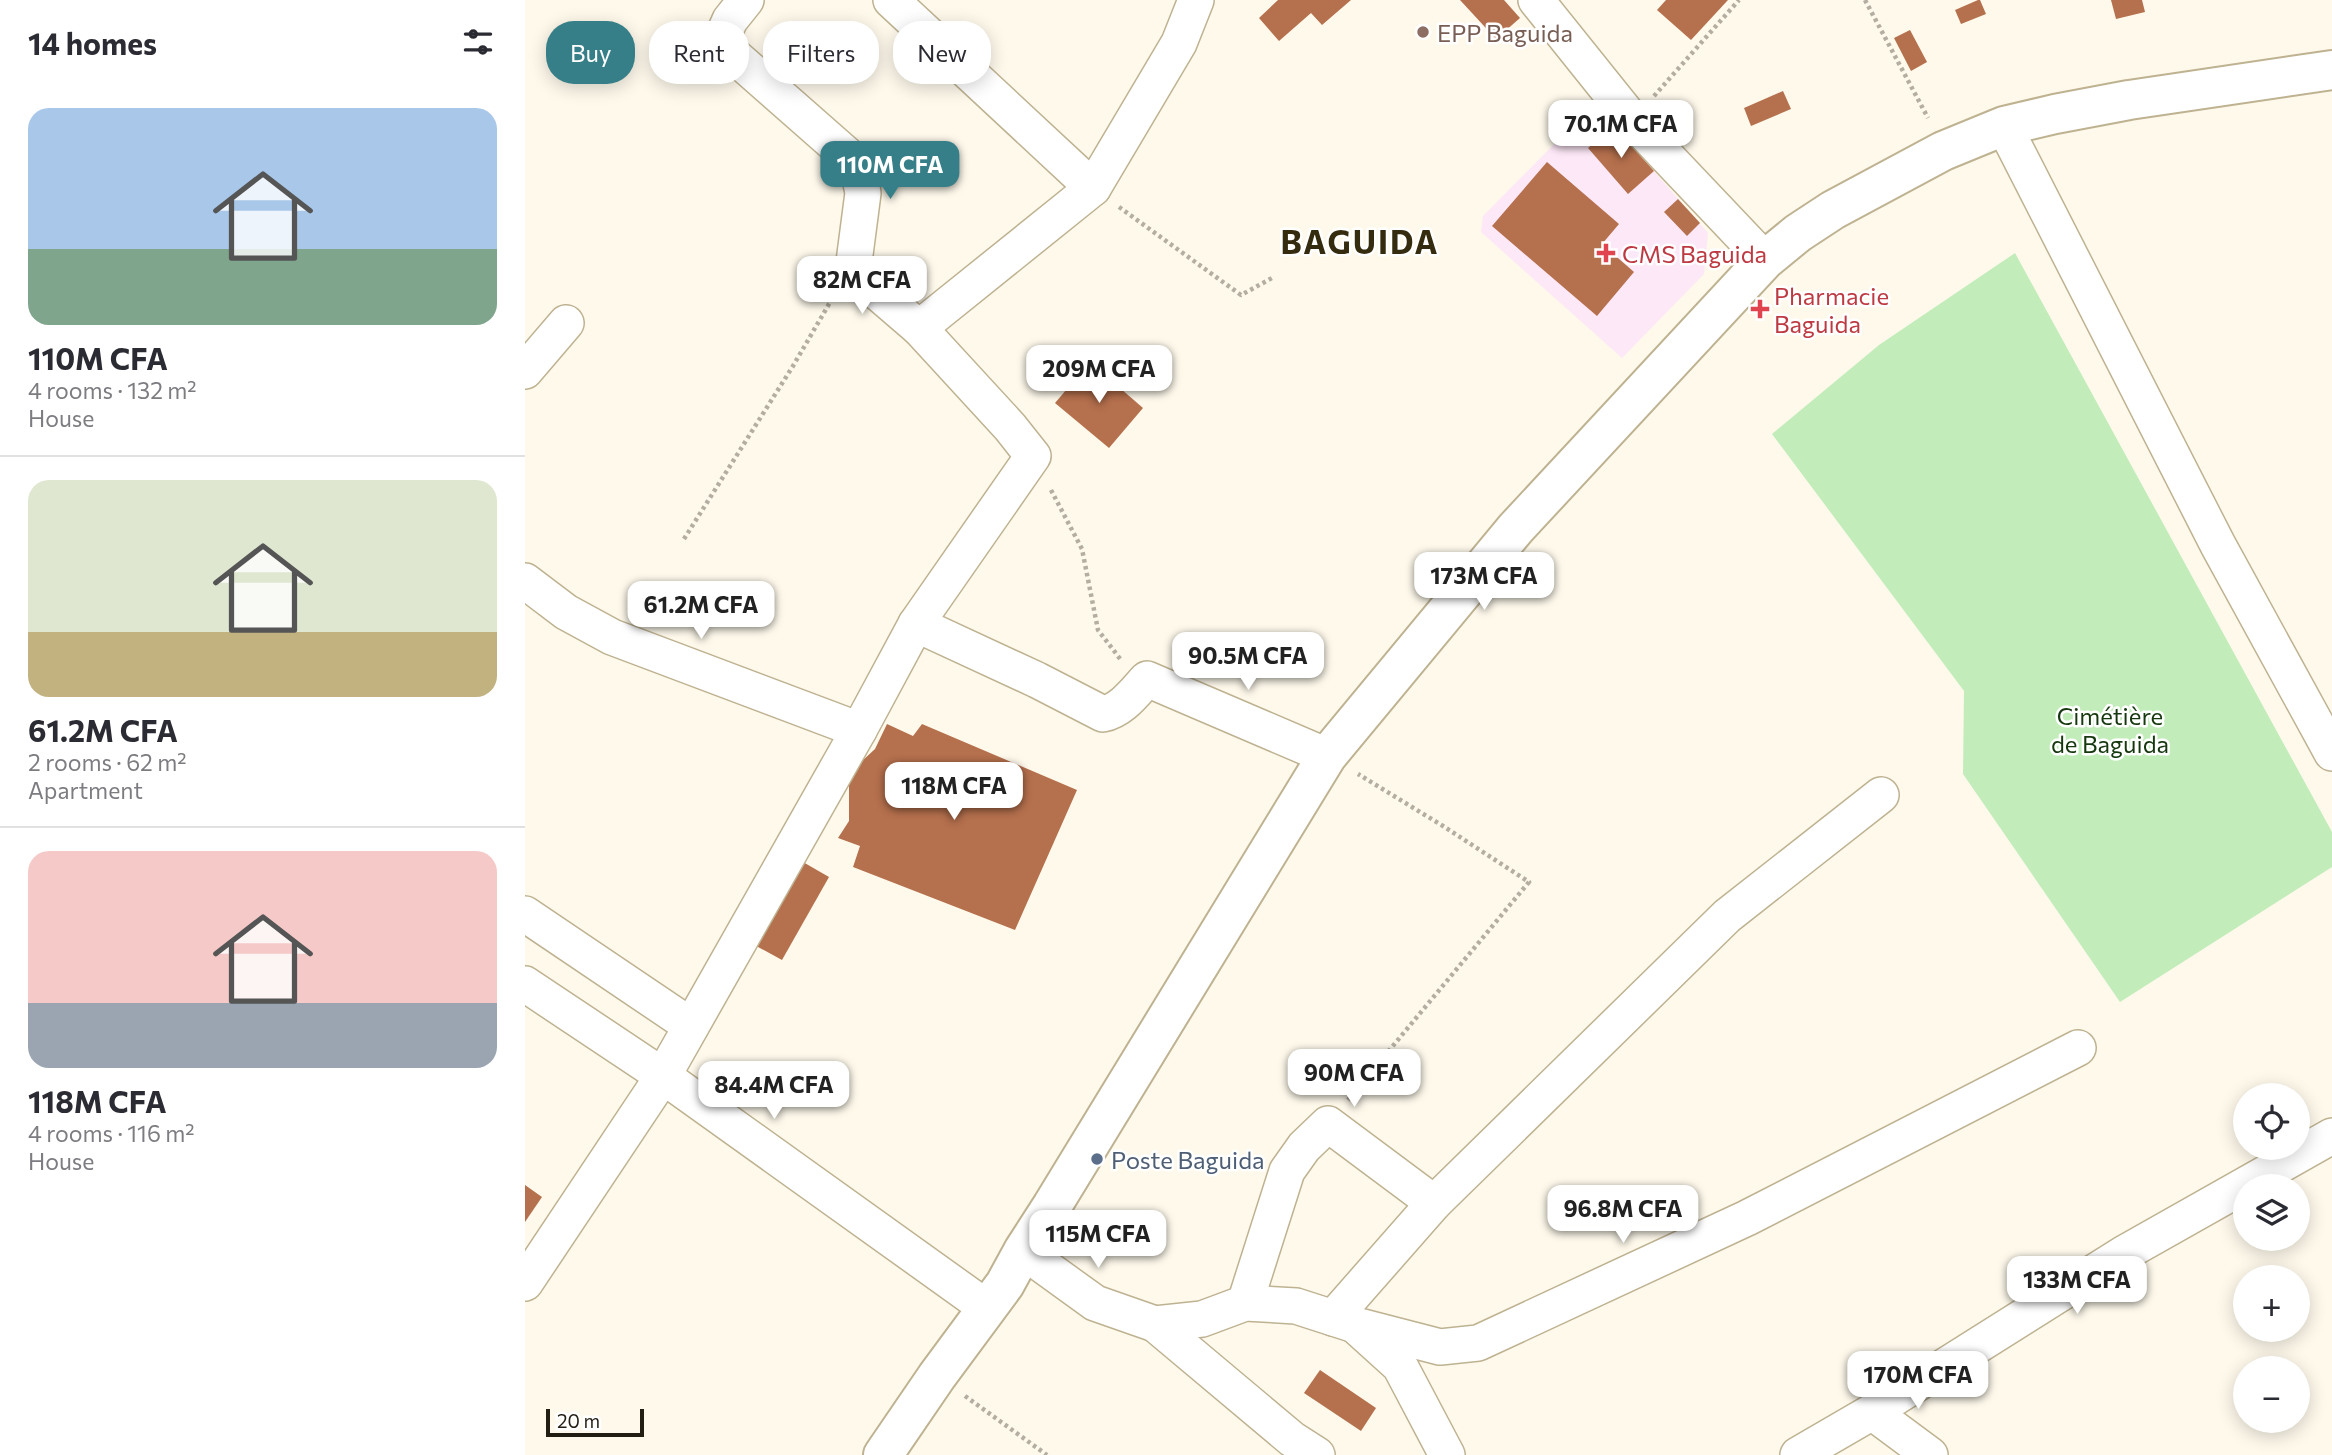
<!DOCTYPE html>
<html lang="en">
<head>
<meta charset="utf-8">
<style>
  :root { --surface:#fff; --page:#f2f2f3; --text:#2b2b33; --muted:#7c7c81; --line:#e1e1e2; --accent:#377f88 }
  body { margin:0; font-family:Commissioner,sans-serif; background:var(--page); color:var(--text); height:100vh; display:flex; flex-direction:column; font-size:26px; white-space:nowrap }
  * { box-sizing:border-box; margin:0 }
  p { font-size:23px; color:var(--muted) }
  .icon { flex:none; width:38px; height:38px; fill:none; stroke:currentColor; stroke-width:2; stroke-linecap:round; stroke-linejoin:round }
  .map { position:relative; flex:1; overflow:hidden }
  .sheet { display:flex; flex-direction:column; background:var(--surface); width:525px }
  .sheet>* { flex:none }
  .top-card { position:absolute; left:21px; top:21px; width:665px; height:63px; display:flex; gap:14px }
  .controls { position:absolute; left:1708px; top:1083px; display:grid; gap:14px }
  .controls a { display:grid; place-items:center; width:77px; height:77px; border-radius:50%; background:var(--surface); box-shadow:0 4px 18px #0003; font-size:35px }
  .scale { position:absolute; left:21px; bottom:18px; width:98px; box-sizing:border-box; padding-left:7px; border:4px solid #231e12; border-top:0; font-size:19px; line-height:24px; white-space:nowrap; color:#231e12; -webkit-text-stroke:5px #fff; paint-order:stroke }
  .price { position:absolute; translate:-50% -60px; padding:0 16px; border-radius:14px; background:#fff; color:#222; font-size:23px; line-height:46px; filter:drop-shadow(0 2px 4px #0008) }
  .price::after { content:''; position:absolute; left:50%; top:42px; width:21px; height:16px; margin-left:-10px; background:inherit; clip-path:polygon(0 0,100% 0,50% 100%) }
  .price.active { background:var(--accent); color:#fff }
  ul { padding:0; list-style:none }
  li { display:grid; align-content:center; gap:14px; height:371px; padding:0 28px }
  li+li { border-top:2px solid var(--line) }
  li span { display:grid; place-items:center; height:217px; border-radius:21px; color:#555 }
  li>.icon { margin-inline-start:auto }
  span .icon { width:126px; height:126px; fill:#fffc; stroke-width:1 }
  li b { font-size:30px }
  h2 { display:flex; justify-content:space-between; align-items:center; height:84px; padding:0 28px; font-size:30px }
  .tag { padding:0 24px; border-radius:28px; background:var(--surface); box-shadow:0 4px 18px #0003; font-size:24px; line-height:63px }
  .tag.active { background:var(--accent); color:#fff }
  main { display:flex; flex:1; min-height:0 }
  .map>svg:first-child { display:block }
  .medical { fill:#fde8f7 }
  .green { fill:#c3ecbb }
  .building { fill:#b5704d }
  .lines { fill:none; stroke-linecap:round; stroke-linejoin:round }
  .street-casing { stroke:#beb291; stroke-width:38 }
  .secondary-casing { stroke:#beb291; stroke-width:42 }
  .path { stroke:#b3aea1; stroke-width:4.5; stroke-dasharray:3.5 3.5; stroke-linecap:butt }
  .street { stroke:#fff; stroke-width:35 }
  .secondary { stroke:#fff; stroke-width:38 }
  .education-dot { fill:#8d6e63; stroke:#fff; stroke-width:2.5 }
  .health-dot { fill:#e0444e; stroke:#fff; stroke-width:2.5 }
  .service-dot { fill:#5c6f8a; stroke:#fff; stroke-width:2.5 }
  .labels { text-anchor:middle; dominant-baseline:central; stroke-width:5; stroke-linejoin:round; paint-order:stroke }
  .education-label { font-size:24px; fill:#785e54; stroke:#fff; text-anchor:start }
  .health-label { font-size:24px; fill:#be3a42; stroke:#fff; text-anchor:start }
  .park-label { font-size:24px; fill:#16380f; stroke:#fff }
  .service-label { font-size:24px; fill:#4e5e75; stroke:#fff; text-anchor:start }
  .district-label { font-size:32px; font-weight:bold; letter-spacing:2px; fill:#352b0e; stroke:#fff }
</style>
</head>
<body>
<main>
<section class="sheet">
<h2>14 homes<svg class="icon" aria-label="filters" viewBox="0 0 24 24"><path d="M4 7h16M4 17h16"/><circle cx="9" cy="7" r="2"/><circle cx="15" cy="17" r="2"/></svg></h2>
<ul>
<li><span style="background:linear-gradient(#a9c7e8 65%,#7fa58c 0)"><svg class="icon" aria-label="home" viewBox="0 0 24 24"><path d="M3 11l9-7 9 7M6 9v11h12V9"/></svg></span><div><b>110M CFA</b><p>4 rooms · 132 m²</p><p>House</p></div></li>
<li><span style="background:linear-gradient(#dfe7d0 70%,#c2b280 0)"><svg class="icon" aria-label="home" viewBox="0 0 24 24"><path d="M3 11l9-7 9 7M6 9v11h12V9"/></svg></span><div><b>61.2M CFA</b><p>2 rooms · 62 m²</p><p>Apartment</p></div></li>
<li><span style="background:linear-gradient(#f6c9c9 70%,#9aa5b1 0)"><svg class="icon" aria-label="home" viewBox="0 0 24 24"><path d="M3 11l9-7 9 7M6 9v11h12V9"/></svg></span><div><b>118M CFA</b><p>4 rooms · 116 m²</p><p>House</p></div></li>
</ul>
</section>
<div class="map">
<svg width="1807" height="1455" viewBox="0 0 1807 1455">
  <rect width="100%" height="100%" fill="#fef9eb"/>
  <polygon class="medical" points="1063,110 1078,113 1183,233 1179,274 1097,358 956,232 958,216"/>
  <polygon class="green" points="1490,253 1807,832 1807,867 1595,1002 1438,774 1439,691 1247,434 1354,345"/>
  <g class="building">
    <polygon points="753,0 826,0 797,25 786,13 754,41 734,18"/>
    <polygon points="935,0 979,0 995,18 971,39"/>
    <polygon points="1141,0 1203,0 1166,40 1132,10"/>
    <polygon points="1453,0 1455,0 1461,14 1436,24 1430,10"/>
    <polygon points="1586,0 1617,0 1620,12 1591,19"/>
    <polygon points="1385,30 1402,62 1386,71 1369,38"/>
    <polygon points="1258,91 1266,109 1226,126 1219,108"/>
    <polygon points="1089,126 1129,171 1103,194 1063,148"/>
    <polygon points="1022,162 1094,224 1077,244 1109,272 1072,316 967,226"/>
    <polygon points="1153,199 1175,223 1162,236 1139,212"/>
    <polygon points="565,362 618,408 584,448 530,403"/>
    <polygon points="362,724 388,736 397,724 552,790 490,930 328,867 335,846 313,838 324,821 324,773 350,749"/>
    <polygon points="271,858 304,877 257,960 224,942"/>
    <polygon points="0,1185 17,1197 0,1222"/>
    <polygon points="795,1370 851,1408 836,1431 779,1393"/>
  </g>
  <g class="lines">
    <defs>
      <g id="street">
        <polyline points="366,0 568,188"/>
        <polyline points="1011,0 1108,121 1240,260"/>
        <polyline points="1479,126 1693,545 1807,753"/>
        <polyline points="394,328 568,188 654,43 671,0"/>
        <polyline points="0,371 41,323"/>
        <polyline points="0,581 41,612 87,637 334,730"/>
        <path d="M391 624 512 680 578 714C597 710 609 693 622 679L802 756"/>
        <polyline points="0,914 166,1026"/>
        <polyline points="0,984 138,1076 462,1308"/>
        <polyline points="498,1251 570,1303 630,1324 767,1439 792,1455"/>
        <polyline points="0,1283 138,1076 334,730 391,624 508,456 485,427 394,328 344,285 329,262 338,193 334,173 323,156 207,54 197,38 205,20 221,0"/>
        <polyline points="720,1303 762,1171 779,1147 803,1124 909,1203"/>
        <polyline points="808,1318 909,1203 1202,916 1356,795"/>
        <polyline points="630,1324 677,1319 720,1303 771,1306 830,1325 915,1347 953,1343 1222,1218 1553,1048"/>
        <polyline points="833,1328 875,1366 922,1455"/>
        <polyline points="1347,1412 1405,1455"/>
        <polyline points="1273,1455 1347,1412 1598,1254 1807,1136"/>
      </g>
      <polyline id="secondary" points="358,1455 412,1376 480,1284 498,1251 527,1206 802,756 991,528 1240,260 1273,233 1308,210 1418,151 1479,126 1530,114 1604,100 1807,70"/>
    </defs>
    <use href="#street" class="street-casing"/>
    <use href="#secondary" class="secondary-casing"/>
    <g class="path">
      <polyline points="1340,0 1403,118"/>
      <polyline points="1129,96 1214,0"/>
      <polyline points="594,207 716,295 747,278"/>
      <polyline points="526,490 557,549 573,630 596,660"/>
      <polyline points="159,539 268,366 311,292"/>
      <polyline points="823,1100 1004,882 918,826 833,774"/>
      <polyline points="440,1396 522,1455"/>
    </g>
    <use href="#street" class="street"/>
    <use href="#secondary" class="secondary"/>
  </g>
  <circle class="education-dot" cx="898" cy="32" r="7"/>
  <g class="health-dot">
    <path d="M1077.5 242.5h7v7h7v7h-7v7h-7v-7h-7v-7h7z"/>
    <path d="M1231.5 298.5h7v7h7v7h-7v7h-7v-7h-7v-7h7z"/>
  </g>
  <circle class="service-dot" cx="572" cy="1159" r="7"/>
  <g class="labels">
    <g class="education-label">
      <text x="912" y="32">EPP Baguida</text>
    </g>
    <g class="health-label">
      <text x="1097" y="253">CMS Baguida</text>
      <text x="1249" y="295">Pharmacie<tspan x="1249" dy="28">Baguida</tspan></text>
    </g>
    <g class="park-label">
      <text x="1585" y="715">Cimétière<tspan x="1585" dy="28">de Baguida</tspan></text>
    </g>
    <g class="service-label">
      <text x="586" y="1159">Poste Baguida</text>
    </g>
    <g class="district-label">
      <text x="835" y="241">BAGUIDA</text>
    </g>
  </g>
</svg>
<div class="controls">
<a><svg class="icon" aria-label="locate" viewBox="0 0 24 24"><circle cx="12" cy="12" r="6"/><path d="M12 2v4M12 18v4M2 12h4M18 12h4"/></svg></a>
<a><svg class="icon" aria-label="layers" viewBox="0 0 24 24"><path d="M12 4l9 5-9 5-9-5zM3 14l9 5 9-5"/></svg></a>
<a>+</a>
<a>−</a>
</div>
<div class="scale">20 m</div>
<b class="price" style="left:1096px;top:160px">70.1M CFA</b>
<b class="price active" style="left:365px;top:201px">110M CFA</b>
<b class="price" style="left:337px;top:316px">82M CFA</b>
<b class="price" style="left:574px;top:405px">209M CFA</b>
<b class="price" style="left:959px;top:612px">173M CFA</b>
<b class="price" style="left:176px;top:641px">61.2M CFA</b>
<b class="price" style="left:723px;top:692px">90.5M CFA</b>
<b class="price" style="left:429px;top:822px">118M CFA</b>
<b class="price" style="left:829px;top:1109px">90M CFA</b>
<b class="price" style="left:249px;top:1121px">84.4M CFA</b>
<b class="price" style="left:1098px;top:1245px">96.8M CFA</b>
<b class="price" style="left:573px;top:1270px">115M CFA</b>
<b class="price" style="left:1552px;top:1316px">133M CFA</b>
<b class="price" style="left:1393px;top:1411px">170M CFA</b>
<div class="top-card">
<a class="tag active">Buy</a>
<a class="tag">Rent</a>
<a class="tag">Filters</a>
<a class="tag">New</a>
</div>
</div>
</main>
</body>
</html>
